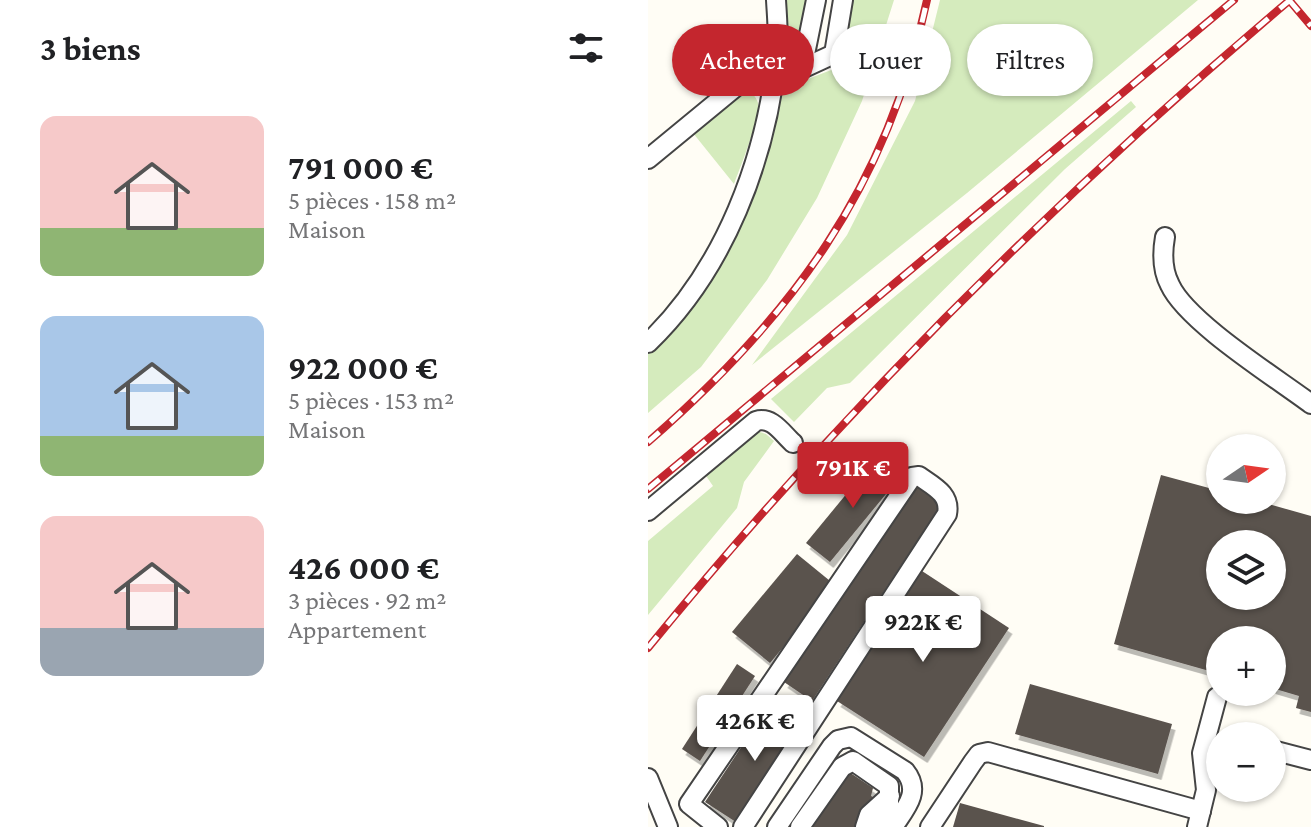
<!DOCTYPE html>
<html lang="fr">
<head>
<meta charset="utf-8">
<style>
  :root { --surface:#fff; --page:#f6f6f6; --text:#202124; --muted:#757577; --accent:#c4262e }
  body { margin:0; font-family:"Crimson Pro",serif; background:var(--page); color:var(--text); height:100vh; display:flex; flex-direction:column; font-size:30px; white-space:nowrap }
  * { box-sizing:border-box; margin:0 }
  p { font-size:26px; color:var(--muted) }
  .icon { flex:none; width:44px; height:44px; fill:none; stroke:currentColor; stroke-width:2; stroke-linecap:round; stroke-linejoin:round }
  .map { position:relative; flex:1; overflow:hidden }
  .details { display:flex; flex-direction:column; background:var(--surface); width:648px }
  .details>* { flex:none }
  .banner { position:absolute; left:24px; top:24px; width:518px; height:72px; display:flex; gap:16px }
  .needle { width:52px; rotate:77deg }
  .controls { position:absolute; left:558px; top:434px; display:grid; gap:16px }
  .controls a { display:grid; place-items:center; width:80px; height:80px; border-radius:50%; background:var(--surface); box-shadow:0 2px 6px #0004; font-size:40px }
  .price { position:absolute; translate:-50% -68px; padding:0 18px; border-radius:8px; background:#fff; color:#222; font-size:26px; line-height:52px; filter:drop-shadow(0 2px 4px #0008) }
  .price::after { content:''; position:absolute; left:50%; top:48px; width:24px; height:18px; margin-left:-12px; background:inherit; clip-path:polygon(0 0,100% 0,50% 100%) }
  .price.selected { background:var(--accent); color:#fff }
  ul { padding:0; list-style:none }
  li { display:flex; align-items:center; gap:24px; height:200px; padding:0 40px }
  li span { display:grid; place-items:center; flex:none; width:224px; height:160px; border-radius:16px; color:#555 }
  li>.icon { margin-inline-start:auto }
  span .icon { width:96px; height:96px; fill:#fffc; stroke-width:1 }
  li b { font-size:34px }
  h2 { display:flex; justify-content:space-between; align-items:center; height:96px; padding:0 40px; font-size:34px }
  .tag { padding:0 28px; border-radius:36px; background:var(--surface); box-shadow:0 2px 6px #0004; font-size:28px; line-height:72px }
  .tag.selected { background:var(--accent); color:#fff }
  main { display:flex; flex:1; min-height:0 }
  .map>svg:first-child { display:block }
  .green { fill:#d5ebbd }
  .building { fill:#5a524d; fill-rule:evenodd; filter:url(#shadow) }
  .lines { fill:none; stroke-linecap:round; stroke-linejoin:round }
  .minor-casing { stroke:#444; stroke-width:22 }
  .minor { stroke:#fff; stroke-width:18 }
  .rail-casing { stroke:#c4262e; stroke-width:8 }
  .rail { stroke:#fff; stroke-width:5; stroke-dasharray:15; stroke-linecap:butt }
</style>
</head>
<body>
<main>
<section class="details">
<h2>3 biens<svg class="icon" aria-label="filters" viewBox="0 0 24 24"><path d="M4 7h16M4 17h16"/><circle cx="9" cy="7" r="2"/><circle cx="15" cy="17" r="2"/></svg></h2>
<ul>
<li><span style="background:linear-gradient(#f6c9c9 70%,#8fb573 0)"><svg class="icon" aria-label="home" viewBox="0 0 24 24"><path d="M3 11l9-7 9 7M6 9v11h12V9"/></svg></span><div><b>791 000 €</b><p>5 pièces · 158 m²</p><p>Maison</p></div></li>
<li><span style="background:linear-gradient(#a9c7e8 75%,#8fb573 0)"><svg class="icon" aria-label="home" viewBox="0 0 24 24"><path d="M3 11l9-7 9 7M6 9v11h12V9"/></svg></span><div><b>922 000 €</b><p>5 pièces · 153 m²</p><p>Maison</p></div></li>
<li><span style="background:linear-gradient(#f6c9c9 70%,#9aa5b1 0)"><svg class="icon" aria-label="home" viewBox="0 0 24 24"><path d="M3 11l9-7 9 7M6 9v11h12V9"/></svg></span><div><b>426 000 €</b><p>3 pièces · 92 m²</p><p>Appartement</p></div></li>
</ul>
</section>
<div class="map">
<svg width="663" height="827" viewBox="0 0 663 827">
  <defs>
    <filter id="shadow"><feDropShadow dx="3.5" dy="6" stdDeviation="0" flood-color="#0004"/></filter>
  </defs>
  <rect width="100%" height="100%" fill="#fffdf5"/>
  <g class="green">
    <polygon points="134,0 162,0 149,62 135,68"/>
    <path d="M205 0H246L214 101 169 198 119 280 53 367 0 413V354C40 312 87 244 107 190 119 157 127 123 134 89L191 67Z"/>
    <polygon points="292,0 550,0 319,193 104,365 199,235 267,101"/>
    <path d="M97 89C103 92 108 96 110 103 113 116 92 168 86 184L45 133Z"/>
    <polygon points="483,101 488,107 417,169 202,383 179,388 146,422 123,399"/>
    <polygon points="106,430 118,434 126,441 96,482 89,508 0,615 0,541 65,486 56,473"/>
  </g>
  <g class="building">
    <polygon points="228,458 252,477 182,562 158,543"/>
    <path d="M513 475 572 491V500H606L663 516V712L648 708 651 696 624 688V640H572V674L466 644ZM572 544H624V596H572Z"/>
    <polygon points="265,484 294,503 164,701 136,682"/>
    <polygon points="149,554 187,585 122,663 84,632"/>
    <polygon points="274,571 361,628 276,757 189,701"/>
    <polygon points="89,664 107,676 52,761 34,749"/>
    <polygon points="382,684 524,724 510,774 367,734"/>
    <polygon points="123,702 156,724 91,824 57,802"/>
    <polygon points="201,772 225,788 223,796 227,798 207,827 156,827"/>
    <polygon points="312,803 396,826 396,827 305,827"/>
  </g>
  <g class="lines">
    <defs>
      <g id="minor">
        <polyline points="154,69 168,0"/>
        <polyline points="126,79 134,78 186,54 195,0"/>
        <polyline points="0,159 130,52"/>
        <path d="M517 237C514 254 514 270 522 285 539 322 627 377 663 404"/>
        <path d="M0 343C77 269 118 159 129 55 131 37 129 18 128 0"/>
        <path d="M0 511 108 421C124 416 134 433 145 443"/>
        <polyline points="624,750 663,760"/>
        <polyline points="0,778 20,827"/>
        <path d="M70 827 41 804 264 477 271 476C285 486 303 494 299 514L95 827"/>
        <path d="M129 827 184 746 190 740 203 737 257 771C274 792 257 809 245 827"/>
        <polyline points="152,827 194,767 205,761 241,786 241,811 229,827"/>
        <polyline points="217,827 221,815 242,796"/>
        <polyline points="282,827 325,762 331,754 340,752 553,811"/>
        <polyline points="549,827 558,790 554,753 569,697"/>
      </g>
    </defs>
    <use href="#minor" class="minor-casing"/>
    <use href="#minor" class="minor"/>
    <defs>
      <g id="rail">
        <polyline points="641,0 663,26"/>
        <path d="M0 442C143 318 239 188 279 0"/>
        <polyline points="0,489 586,0"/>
        <path d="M0 648C192 413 409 196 642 0"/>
      </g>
    </defs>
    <use href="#rail" class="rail-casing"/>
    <use href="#rail" class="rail"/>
  </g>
</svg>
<div class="controls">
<a><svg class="needle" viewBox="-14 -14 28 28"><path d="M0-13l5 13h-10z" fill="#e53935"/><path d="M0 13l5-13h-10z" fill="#757577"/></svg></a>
<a><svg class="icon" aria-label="layers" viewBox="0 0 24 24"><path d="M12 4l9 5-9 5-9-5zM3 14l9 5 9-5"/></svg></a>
<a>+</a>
<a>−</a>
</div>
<b class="price selected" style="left:205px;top:510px">791K €</b>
<b class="price" style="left:275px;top:664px">922K €</b>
<b class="price" style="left:107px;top:763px">426K €</b>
<div class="banner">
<a class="tag selected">Acheter</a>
<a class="tag">Louer</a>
<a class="tag">Filtres</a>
</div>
</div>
</main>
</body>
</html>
